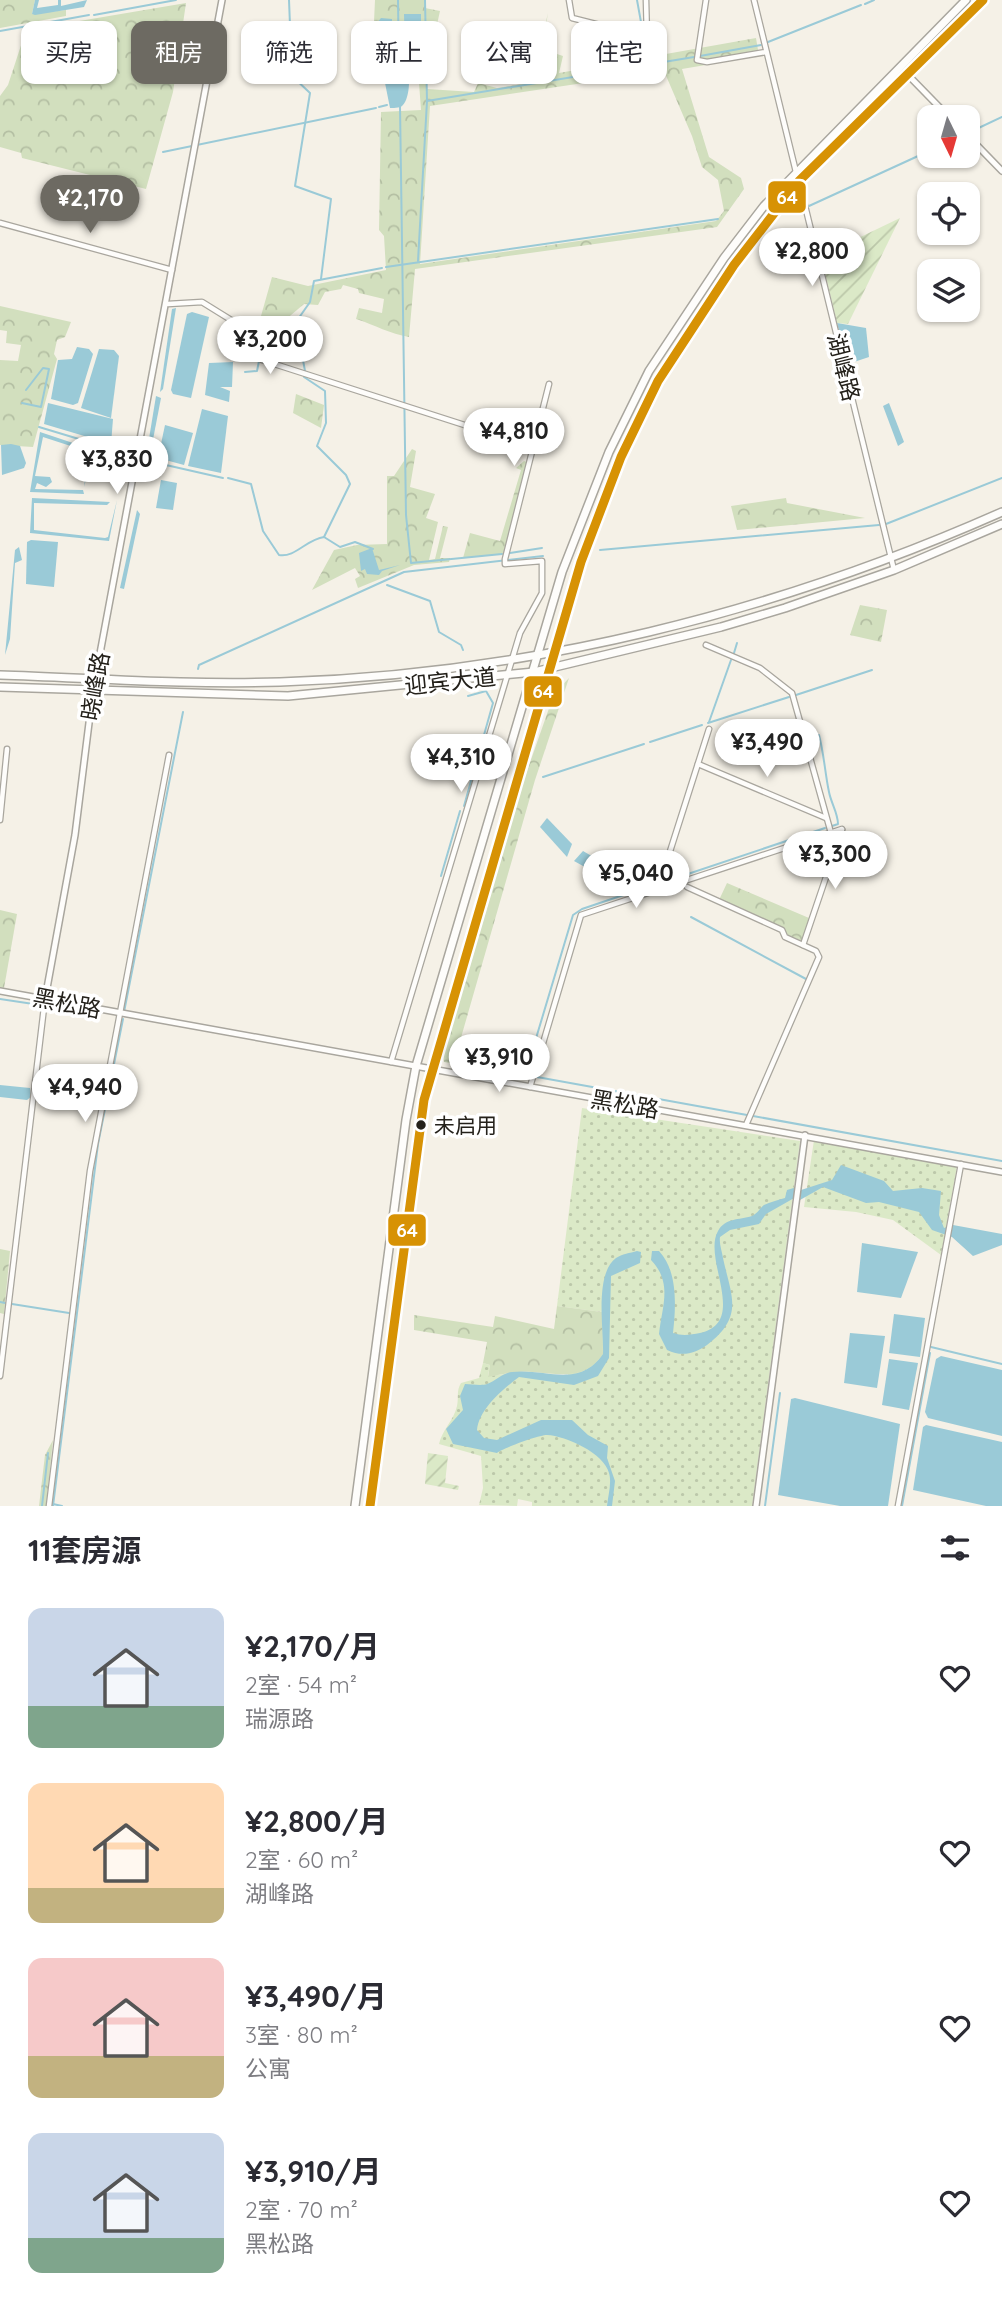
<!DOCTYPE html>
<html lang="zh">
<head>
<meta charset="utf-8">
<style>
  :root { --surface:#fff; --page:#f7f7f7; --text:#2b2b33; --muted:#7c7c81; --accent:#6d6a62 }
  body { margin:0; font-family:Quicksand,"Noto Sans SC",sans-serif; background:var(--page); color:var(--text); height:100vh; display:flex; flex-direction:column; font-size:26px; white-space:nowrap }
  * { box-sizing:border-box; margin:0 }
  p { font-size:23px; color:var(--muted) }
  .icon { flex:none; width:38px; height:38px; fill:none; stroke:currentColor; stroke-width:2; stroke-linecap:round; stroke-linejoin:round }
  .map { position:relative; height:1506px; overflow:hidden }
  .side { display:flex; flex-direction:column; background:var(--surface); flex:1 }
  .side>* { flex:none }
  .guide { position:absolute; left:21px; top:21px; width:961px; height:63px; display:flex; gap:14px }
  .needle { width:46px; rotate:175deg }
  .tools { position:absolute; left:917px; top:105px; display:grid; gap:14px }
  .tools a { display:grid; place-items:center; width:63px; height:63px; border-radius:14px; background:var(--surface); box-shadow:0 2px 5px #0004; font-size:35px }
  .price { position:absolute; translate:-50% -60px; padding:0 16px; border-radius:24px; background:#fff; color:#222; font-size:23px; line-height:46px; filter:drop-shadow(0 2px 4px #0008) }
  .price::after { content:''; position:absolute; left:50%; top:42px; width:21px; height:16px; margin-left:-10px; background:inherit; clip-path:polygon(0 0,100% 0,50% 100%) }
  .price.on { background:var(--accent); color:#fff }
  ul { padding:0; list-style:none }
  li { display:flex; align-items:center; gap:21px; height:175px; padding:0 28px }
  li span { display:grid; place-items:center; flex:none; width:196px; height:140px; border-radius:14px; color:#555 }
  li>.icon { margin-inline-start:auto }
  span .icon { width:84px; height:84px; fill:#fffc; stroke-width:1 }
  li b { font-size:30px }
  h2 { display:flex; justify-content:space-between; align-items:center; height:84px; padding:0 28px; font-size:30px }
  .chip { padding:0 24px; border-radius:14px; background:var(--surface); box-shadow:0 2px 5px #0004; font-size:24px; line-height:63px }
  .chip.on { background:var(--accent); color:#fff }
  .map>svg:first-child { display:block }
  .grass { fill:url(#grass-dots) }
  .forest { fill:url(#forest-crowns); fill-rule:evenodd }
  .garden { fill:url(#garden-furrows) }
  .water { fill:#9acad7 }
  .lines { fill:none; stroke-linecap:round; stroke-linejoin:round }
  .stream { stroke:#9acad7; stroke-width:2 }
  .minor-casing { stroke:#a9a69e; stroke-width:7 }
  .tertiary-casing { stroke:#a9a69e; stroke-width:8 }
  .primary-casing { stroke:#a9a69e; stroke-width:10 }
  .trunk-casing { stroke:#a9a69e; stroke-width:10 }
  .minor { stroke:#fefdfb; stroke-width:4.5 }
  .tertiary { stroke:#fefdfb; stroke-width:5 }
  .primary { stroke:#fefdfb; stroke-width:7 }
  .trunk { stroke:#fefdfb; stroke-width:7 }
  .bus-1-casing { stroke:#fff; stroke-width:14 }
  .bus-1 { stroke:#d79204; stroke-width:9 }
  .bus-dot { fill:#24211b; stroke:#fff; stroke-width:2.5 }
  .labels { text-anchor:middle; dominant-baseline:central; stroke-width:7; stroke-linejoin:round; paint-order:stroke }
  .bus-label { font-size:21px; fill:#24211b; stroke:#fff; text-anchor:start }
  .street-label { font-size:23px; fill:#24211b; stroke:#fff }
  .line-badge { stroke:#fff; stroke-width:2.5 }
  .badge-label { font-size:19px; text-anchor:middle; font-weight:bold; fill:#fff }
</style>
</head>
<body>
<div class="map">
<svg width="1002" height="1506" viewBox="0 0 1002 1506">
  <defs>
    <pattern id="grass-dots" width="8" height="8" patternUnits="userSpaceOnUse" patternTransform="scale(1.75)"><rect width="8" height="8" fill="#dbe9c7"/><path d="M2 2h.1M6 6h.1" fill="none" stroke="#bcc8aa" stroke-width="1.8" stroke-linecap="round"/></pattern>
    <pattern id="forest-crowns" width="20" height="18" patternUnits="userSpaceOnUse" patternTransform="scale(1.75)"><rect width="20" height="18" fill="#d2dfbe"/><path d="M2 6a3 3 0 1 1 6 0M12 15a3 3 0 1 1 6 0" fill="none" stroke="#b4bfa3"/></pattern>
    <pattern id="garden-furrows" width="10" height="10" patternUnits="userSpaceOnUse" patternTransform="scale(1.75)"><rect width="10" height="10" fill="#dbe9c7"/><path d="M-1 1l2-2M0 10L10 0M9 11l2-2" fill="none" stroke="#bcc8aa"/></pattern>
  </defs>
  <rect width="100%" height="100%" fill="#f5f1e7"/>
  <g class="grass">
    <path d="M582 1108 800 1141 752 1506H532V1502L518 1499 517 1506 479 1505 483 1488 481 1456 439 1444C442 1430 454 1420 457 1406 459 1397 456 1391 461 1383L479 1378 483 1363 490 1365 488 1376 524 1372 567 1376 602 1312 557 1306Z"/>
    <polygon points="814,1140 957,1166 941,1255 893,1220 856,1212 804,1207"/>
  </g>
  <g class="forest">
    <polygon points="0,0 35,0 32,14 66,10 66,16 0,28"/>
    <path d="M375 0H425V8L440 11 426 74 427 89 474 92 478 83 497 88 554 79 555 60 538 54 548 13 542 49 563 56 559 73 756 38 759 56 682 69 709 157 741 178 744 189 717 227 415 269 409 337C390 334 375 325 356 319L359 308 382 313 384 299 359 293 358 289 343 285 341 289 325 292 318 305 304 304 284 321 261 316 272 277 308 286 386 270 384 236 379 230 381 112 421 110 419 83 409 68 376 69 372 65ZM664 71 692 136 702 167 718 180 724 211 716 221 420 264 430 106Z"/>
    <polygon points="186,3 173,92 146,189 22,158 21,153 0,147 0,96 8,85 26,30"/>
    <polygon points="0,306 71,322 65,337 57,340 54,354 57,359 33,447 0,445 0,360 18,361 21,345 6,343 7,331 0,330"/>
    <polygon points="296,394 324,405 321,428 293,413"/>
    <polygon points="412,449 416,451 410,487 435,494 426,518 438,522 429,560 435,559 443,526 448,527 440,558 450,558 449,562 414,565 358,588 355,579 360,576 355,568 312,590 334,550 357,545 387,544 387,476 394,476"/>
    <polygon points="524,461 527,462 504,554 463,558 470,533 500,541 521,470 516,468"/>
    <polygon points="786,498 787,503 865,518 737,530 731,506"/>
    <polygon points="860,605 887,610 881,642 850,635"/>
    <polygon points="569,678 535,780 456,1055 450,1063 444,1062 443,1053 513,811 554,694"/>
    <polygon points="727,883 809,918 802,941 788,935 783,928 719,900"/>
    <polygon points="0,910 17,914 4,988 0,987"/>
    <polygon points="0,1249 10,1251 4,1314 0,1313"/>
    <path d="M557 1306 602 1312 603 1354C584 1381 561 1374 532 1372 517 1371 503 1374 488 1377L490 1365 483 1363 487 1342 414 1330V1315L493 1327 495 1316 554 1329Z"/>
    <polygon points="53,1440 46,1506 39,1506 45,1455"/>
  </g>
  <g class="garden">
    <polygon points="900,218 848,324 837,323 821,256"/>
    <polygon points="428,1453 448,1456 445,1483 459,1486 458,1490 425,1484"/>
  </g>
  <g class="water">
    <polygon points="35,0 39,0 37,8 58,5 58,0 61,0 61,6 87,0 84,7 35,15 32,14"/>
    <polygon points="404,14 421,14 421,59 408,58 405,54"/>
    <polygon points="381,18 392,19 392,60 379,60 376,57 377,23"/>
    <path d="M407 71C411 78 409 101 402 106 400 108 392 108 390 108L383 73Z"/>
    <polygon points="176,308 163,389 160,392 172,309"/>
    <polygon points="192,312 209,317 191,398 173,394 171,390 187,314"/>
    <polygon points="837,323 866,328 869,357 848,364"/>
    <polygon points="77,347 89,349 93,354 78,403 73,405 51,399 58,360 72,359"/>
    <polygon points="99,349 114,350 119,356 111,418 81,408"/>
    <polygon points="233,362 232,387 220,387 230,391 229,402 205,395 209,363"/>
    <polygon points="156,396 161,398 150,455 146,457"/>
    <polygon points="48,403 113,419 111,444 44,424"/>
    <polygon points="889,403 904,442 898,446 883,406"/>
    <polygon points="202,409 228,416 221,473 188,466"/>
    <polygon points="165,425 193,433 184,465 158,458"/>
    <polygon points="40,432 94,450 84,487 89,452 43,437 35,476 50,477 52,482 46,487 37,483 35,489 83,490 84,494 30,492"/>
    <polygon points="11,444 20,446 26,463 24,468 2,475 1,445"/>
    <polygon points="161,480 177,483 173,510 156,508"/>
    <polygon points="32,498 110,502 107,505 34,503 34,530 105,538 108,537 117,500 109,541 30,533"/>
    <polygon points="137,510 140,514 124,589 120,588"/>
    <polygon points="31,540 58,542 54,587 26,584 27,542"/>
    <polygon points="19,547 22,560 15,563 10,639 5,655 15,550"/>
    <polygon points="372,548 379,570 400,565 382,571 379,575 367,574 365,569 361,571 359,553"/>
    <polygon points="547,818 572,844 567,857 540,827"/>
    <polygon points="583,851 607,865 603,877 574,861"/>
    <polygon points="0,1085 30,1088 31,1097 27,1100 0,1097"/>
    <polygon points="841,1165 884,1181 893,1191 922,1188 941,1191 939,1215 944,1228 953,1225 1002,1234 1002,1245 973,1256 952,1237 932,1230 919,1212 879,1202 866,1203 823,1187 800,1200 801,1190 832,1180"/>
    <path d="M797 1187 796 1197 766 1214 759 1224 730 1230 720 1237C719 1244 722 1251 723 1258 731 1296 745 1316 707 1345 694 1354 682 1357 667 1350L659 1334C662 1306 673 1283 651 1260L652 1251H659C678 1271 676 1307 673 1333 682 1336 690 1335 700 1333 749 1322 702 1259 718 1231 725 1218 739 1220 752 1216 757 1214 760 1208 764 1205 770 1202 778 1200 785 1198L787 1190Z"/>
    <polygon points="862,1243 918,1252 901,1298 857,1292"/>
    <path d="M637 1251 641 1252 640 1263 611 1276 609 1358 598 1376 574 1385 519 1377C503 1389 479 1409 477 1430L484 1438 497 1440 541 1420H572L588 1435 608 1446 607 1458 615 1481 612 1506H607C608 1496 612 1483 609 1473 604 1453 566 1436 547 1435 538 1435 504 1448 497 1453L453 1444 446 1429 463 1410 460 1396 465 1384C472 1384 481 1386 487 1384 496 1381 502 1373 512 1372 546 1368 579 1389 603 1354 604 1331 594 1274 616 1258 622 1254 630 1253 637 1251Z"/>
    <polygon points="894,1314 925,1318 920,1357 889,1353"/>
    <polygon points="850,1333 885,1336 877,1388 844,1383"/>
    <polygon points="941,1356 1002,1370 1002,1436 928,1418 925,1412 936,1359"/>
    <polygon points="889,1359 918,1363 909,1410 882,1405"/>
    <polygon points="795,1398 900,1424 888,1506 840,1506 778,1495 791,1399"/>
    <polygon points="926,1425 1002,1442 1002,1506 986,1506 913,1490 923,1427"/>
  </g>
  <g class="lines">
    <g class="stream">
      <polyline points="289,0 292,76 310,93 295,186 331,199 321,279"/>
      <polyline points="398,0 399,72"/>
      <polyline points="637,0 643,33"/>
      <polyline points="865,4 874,0"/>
      <polyline points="94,15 176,0"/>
      <polyline points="0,31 89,15"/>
      <polyline points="644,40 650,63"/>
      <polyline points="768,42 861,5"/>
      <polyline points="700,56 761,45"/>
      <polyline points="427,101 694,57"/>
      <polyline points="400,106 406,515 411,563 502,554"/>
      <polyline points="379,107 387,105"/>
      <polyline points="968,133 1002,117"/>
      <polyline points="163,152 376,108"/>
      <polyline points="809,206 929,151"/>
      <polyline points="418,261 427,101 425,0"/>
      <polyline points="386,267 718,219"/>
      <polyline points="305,371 296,322 310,302 314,281 382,268"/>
      <polyline points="245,372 257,371 259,361 248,357"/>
      <polyline points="304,377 325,391 326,423 317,446 346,475 350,484 324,537"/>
      <polyline points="22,403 41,407 49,369 43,368 26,390"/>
      <polyline points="39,427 132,455"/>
      <polyline points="144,460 223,478"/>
      <path d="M228 478 251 484 263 531 279 555C295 558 307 539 324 537L340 547 355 542 373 549"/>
      <polyline points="886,524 1002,478"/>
      <polyline points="600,550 879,525"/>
      <polyline points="510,553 542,548"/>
      <polyline points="387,585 430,601 439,632 461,645 463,650"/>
      <polyline points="734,653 737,643"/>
      <polyline points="198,669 199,665 404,572 543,556"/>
      <polyline points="796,695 872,670"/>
      <polyline points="709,722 731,660"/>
      <polyline points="708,723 789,697"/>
      <path d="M819 735C824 754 825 773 829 792 831 803 838 813 838 824L832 826"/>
      <polyline points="650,742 702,725"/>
      <polyline points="543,777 644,744"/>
      <polyline points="464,806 493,703 486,691 468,696"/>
      <polyline points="441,876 460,811"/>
      <polyline points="664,882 825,828"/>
      <polyline points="691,917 806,979"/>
      <polyline points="0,999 40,1005"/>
      <polyline points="124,1012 183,712"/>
      <polyline points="456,1063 530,1076"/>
      <polyline points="525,1075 573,915 582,909 656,884"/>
      <polyline points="537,1077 747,1115"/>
      <polyline points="753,1116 1002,1161"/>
      <polyline points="0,1302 5,1303"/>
      <polyline points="12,1304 69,1313"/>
      <polyline points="931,1347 1002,1364"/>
      <polyline points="53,1504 62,1506"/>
      <polyline points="42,1506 48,1453"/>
      <polyline points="53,1506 98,1144 123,1019"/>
      <polyline points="765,1506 780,1393"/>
      <polyline points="902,1506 930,1353"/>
    </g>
    <defs>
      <g id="minor">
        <polyline points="569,0 572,18 647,37 646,0"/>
        <polyline points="706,0 697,60 707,62 766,52"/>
        <polyline points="754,0 796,172"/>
        <polyline points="799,181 894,570"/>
        <polyline points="0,223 172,270"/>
        <polyline points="168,304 202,302 244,328 248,352 262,360 533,447"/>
        <polyline points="706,645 760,668 792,693 831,833"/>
        <polyline points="698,764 826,818"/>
        <polyline points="0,820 7,749"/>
        <polyline points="687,887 782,930 785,937 816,951 819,957 746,1125"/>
        <polyline points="658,889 709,729"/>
        <polyline points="803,945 842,830"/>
        <polyline points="391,1062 520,633 542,593 542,561 505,564 505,559 549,384"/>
        <polyline points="530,1087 581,915 842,829"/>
        <polyline points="0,1376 45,999"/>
        <polyline points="49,1506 90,1171 169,755"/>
        <polyline points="898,1506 961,1164"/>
      </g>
      <g id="tertiary">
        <polyline points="907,74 949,117"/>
        <polyline points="968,136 1002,171"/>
        <polyline points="0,991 1002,1172"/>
        <polyline points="45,999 75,835 93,691 222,0"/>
        <polyline points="756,1506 805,1135"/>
      </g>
      <g id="primary">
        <polyline points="355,1506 406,1120 416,1066 562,572 609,452 649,371 724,258 764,206 966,0"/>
        <polyline points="370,1506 424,1100 581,562 621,457 658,381 734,265 799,181 983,0"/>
      </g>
      <g id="trunk">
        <path d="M0 675C93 678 187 685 280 682 530 674 774 613 1002 512"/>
        <polyline points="0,687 288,696 534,672 721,627 785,608 894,570 1002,524"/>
      </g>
    </defs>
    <use href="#minor" class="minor-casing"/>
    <use href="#tertiary" class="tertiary-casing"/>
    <use href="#primary" class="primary-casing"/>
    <use href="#trunk" class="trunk-casing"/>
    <use href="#minor" class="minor"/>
    <use href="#tertiary" class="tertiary"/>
    <use href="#primary" class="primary"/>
    <use href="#trunk" class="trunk"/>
    <defs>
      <polyline id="bus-1" points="370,1506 424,1100 581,562 621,457 658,381 734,265 799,181 983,0"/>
    </defs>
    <use href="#bus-1" class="bus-1-casing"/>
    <use href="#bus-1" class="bus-1"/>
  </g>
  <circle class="bus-dot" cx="421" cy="1125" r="6"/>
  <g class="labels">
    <g class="bus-label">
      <text x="434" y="1125">未启用</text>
    </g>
    <g class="street-label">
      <text transform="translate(844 367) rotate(76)">湖峰路</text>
      <text transform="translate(450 681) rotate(-6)">迎宾大道</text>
      <text transform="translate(95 686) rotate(-80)">晓峰路</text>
      <text transform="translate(67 1003) rotate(11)">黑松路</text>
      <text transform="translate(625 1104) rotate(10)">黑松路</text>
    </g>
  </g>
  <g class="line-badge">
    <rect x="767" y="180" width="40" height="34" rx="7" fill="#d79204"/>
    <rect x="523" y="675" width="40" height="33" rx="7" fill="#d79204"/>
    <rect x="387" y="1213" width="40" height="34" rx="7" fill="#d79204"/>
  </g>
  <g class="badge-label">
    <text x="787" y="204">64</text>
    <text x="543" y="698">64</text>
    <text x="407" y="1237">64</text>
  </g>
</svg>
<div class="tools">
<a><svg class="needle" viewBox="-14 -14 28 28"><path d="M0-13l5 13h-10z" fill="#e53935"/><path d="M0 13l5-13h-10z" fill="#7c7c81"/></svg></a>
<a><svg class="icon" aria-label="locate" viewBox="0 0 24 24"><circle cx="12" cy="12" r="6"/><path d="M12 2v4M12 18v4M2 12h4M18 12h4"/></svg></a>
<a><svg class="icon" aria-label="layers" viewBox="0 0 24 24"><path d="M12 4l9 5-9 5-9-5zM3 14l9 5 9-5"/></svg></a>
</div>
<b class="price on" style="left:90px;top:235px">¥2,170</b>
<b class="price" style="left:812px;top:288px">¥2,800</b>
<b class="price" style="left:270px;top:376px">¥3,200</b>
<b class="price" style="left:514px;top:468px">¥4,810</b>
<b class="price" style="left:117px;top:496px">¥3,830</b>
<b class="price" style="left:767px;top:779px">¥3,490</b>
<b class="price" style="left:461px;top:794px">¥4,310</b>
<b class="price" style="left:835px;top:891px">¥3,300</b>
<b class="price" style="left:636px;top:910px">¥5,040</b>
<b class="price" style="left:499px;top:1094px">¥3,910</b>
<b class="price" style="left:85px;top:1124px">¥4,940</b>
<div class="guide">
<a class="chip">买房</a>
<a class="chip on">租房</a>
<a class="chip">筛选</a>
<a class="chip">新上</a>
<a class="chip">公寓</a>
<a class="chip">住宅</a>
</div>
</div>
<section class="side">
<h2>11套房源<svg class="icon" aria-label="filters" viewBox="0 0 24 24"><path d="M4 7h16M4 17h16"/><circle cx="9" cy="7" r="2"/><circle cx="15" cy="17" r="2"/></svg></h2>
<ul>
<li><span style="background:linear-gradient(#c9d6e8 70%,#7fa58c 0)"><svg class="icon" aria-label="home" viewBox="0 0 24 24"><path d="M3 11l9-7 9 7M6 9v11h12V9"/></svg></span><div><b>¥2,170/月</b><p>2室 · 54 m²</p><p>瑞源路</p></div><svg class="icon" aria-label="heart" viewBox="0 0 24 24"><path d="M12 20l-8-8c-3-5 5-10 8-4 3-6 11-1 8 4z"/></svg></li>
<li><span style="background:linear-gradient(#ffd9b3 75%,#c2b280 0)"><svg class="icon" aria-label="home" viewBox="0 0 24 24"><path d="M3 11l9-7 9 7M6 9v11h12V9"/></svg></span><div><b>¥2,800/月</b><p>2室 · 60 m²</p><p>湖峰路</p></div><svg class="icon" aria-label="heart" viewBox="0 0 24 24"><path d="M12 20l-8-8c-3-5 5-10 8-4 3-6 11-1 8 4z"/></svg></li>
<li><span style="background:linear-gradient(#f6c9c9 70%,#c2b280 0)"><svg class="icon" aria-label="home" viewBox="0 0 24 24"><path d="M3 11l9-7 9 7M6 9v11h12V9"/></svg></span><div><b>¥3,490/月</b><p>3室 · 80 m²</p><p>公寓</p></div><svg class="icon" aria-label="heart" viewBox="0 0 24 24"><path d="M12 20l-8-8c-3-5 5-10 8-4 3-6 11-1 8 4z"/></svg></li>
<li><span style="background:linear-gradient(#c9d6e8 75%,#7fa58c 0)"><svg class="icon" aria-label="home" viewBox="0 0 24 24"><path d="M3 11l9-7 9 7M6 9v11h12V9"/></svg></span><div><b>¥3,910/月</b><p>2室 · 70 m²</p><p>黑松路</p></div><svg class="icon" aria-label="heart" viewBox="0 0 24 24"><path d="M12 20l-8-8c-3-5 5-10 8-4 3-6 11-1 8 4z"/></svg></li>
</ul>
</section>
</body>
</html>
